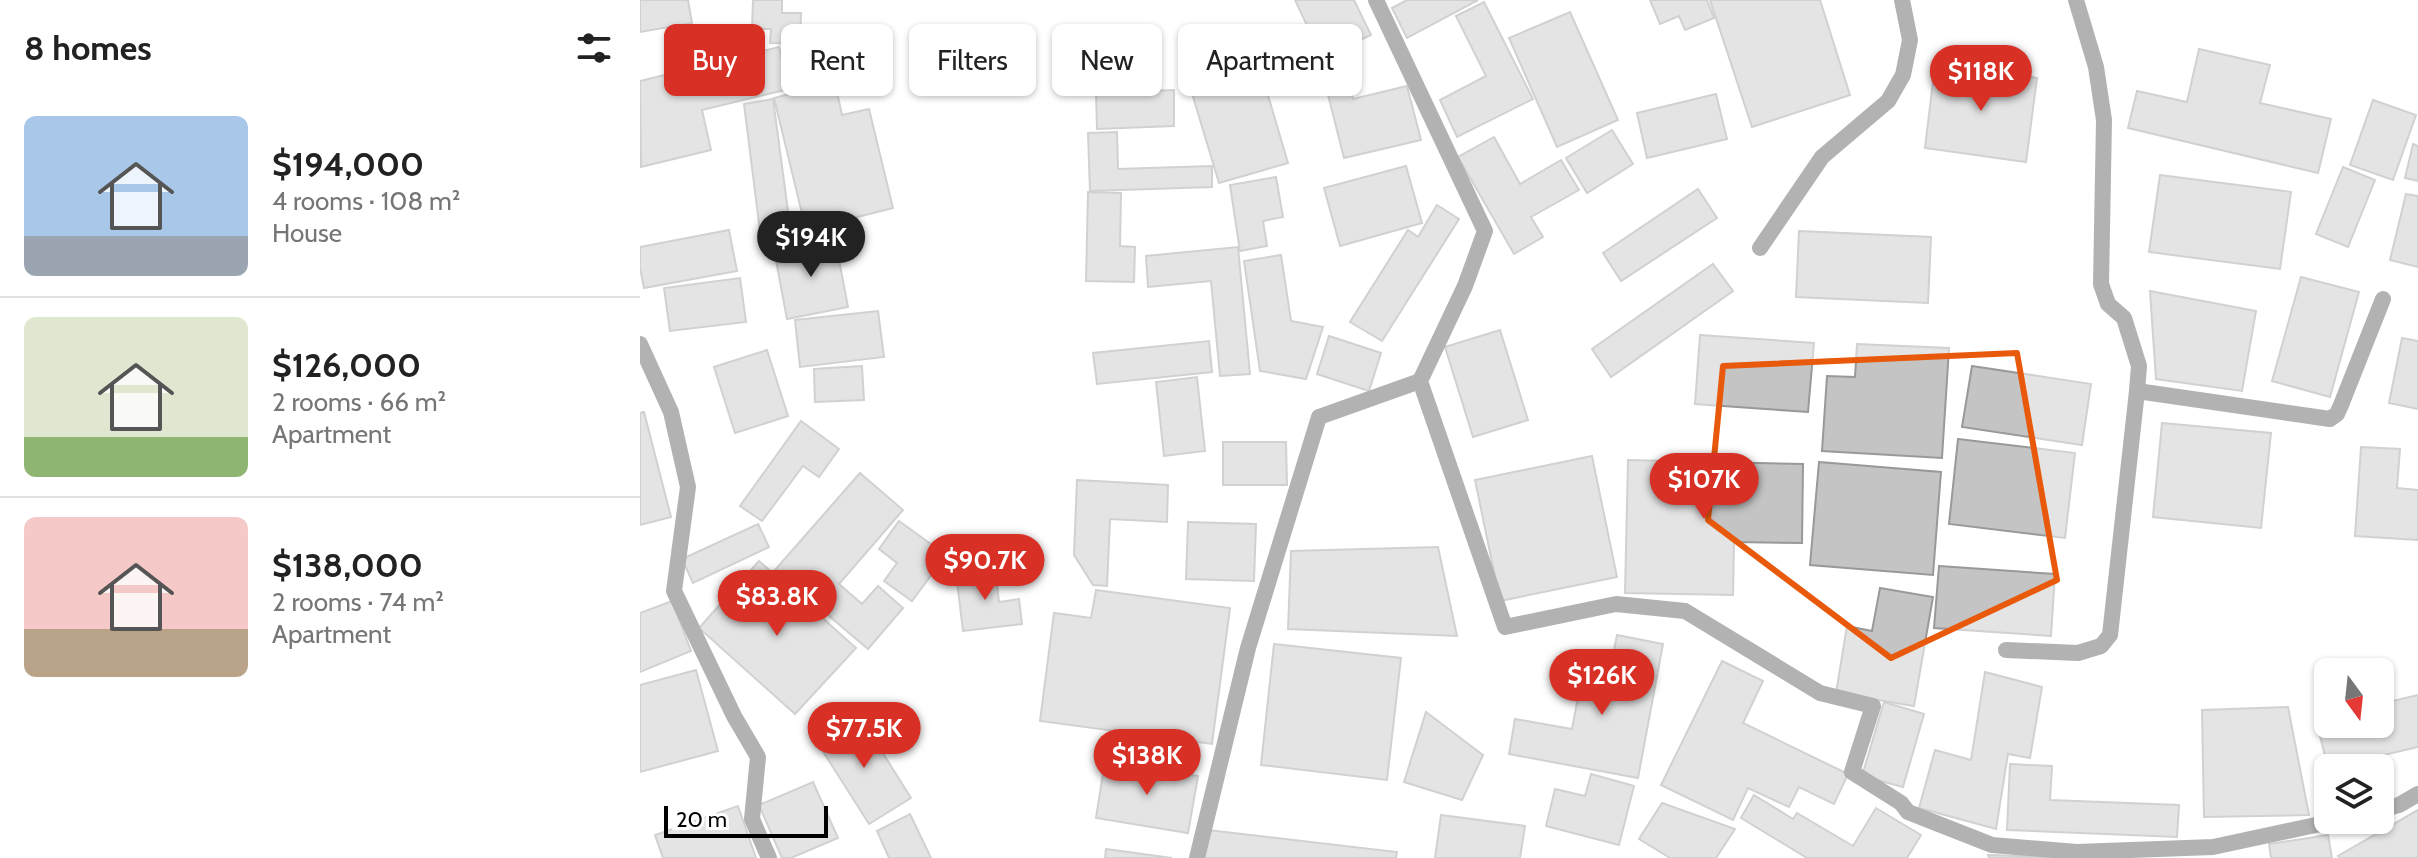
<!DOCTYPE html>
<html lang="en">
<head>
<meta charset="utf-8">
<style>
  :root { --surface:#fff; --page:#f6f6f6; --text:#222; --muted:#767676; --line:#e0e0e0; --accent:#d93025 }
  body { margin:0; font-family:Cabin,sans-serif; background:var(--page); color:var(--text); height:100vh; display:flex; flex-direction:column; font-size:30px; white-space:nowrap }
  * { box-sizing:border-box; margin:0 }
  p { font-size:26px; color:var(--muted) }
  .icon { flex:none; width:44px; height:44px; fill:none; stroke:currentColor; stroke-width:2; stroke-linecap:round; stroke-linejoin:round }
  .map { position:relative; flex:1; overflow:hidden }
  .side { display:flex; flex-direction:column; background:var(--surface); width:640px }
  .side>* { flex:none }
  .banner { position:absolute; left:24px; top:24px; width:760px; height:72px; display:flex; gap:16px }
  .needle { width:52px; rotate:165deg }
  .tools { position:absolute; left:1674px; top:658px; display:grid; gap:16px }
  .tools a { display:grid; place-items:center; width:80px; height:80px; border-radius:12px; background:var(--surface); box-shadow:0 2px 6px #0004; font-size:40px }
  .scale { position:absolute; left:24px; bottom:20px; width:164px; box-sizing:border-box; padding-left:8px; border:4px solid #000; border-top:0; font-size:22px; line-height:28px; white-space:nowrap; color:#000; -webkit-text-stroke:6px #fff; paint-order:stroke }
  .price { position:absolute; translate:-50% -68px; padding:0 18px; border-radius:28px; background:var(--accent); color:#fff; font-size:26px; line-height:52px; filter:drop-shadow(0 2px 4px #0008) }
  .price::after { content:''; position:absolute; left:50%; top:48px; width:24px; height:18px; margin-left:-12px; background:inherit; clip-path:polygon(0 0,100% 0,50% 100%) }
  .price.selected { background:#222; color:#fff }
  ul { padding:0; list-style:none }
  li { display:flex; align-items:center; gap:24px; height:200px; padding:0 24px }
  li+li { border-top:2px solid var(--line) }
  li span { display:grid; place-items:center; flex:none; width:224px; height:160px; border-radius:12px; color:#555 }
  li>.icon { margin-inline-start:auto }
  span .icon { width:96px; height:96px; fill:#fffc; stroke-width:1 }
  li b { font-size:34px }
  h2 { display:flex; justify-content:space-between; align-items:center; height:96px; padding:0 24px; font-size:34px }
  .chip { padding:0 28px; border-radius:12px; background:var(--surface); box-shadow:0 2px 6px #0004; font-size:28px; line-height:72px }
  .chip.selected { background:var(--accent); color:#fff }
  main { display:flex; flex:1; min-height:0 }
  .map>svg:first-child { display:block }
  .building { fill:#c4c4c4; stroke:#999; stroke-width:2 }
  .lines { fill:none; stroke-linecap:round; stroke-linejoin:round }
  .street { stroke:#555; stroke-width:16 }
  .marked { fill:none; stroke:#e8590c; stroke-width:6; stroke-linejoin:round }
</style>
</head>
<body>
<main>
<section class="side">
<h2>8 homes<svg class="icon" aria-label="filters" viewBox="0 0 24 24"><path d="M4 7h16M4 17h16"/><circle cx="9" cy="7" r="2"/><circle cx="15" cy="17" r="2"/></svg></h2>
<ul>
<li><span style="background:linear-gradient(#a9c7e8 75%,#9aa5b1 0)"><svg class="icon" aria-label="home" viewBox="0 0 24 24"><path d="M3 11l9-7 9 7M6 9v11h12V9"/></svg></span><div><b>$194,000</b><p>4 rooms · 108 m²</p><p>House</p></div></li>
<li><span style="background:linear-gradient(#dfe7d0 75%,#8fb573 0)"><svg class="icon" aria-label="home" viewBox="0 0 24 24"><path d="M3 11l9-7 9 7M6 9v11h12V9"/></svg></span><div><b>$126,000</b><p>2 rooms · 66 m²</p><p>Apartment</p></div></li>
<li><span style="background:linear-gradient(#f6c9c9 70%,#b9a48a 0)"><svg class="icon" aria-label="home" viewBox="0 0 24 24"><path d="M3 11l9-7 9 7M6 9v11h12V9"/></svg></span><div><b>$138,000</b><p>2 rooms · 74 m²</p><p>Apartment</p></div></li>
</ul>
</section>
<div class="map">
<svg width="1778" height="858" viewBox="0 0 1778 858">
  <rect width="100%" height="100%" fill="#fff"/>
  <g class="building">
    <polygon points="0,0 48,0 52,23 0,32"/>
    <polygon points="113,0 142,0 142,13 161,13 160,44 130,43 131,29 112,29"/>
    <polygon points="655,0 714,0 731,35 682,57"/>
    <polygon points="767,0 838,0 767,38 752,8"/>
    <polygon points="1010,0 1067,0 1074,18 1045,30 1039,16 1020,24"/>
    <polygon points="1070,0 1180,0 1210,95 1112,127"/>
    <polygon points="844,2 893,99 817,137 800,100 846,76 816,16"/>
    <polygon points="930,12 978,120 917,147 869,38"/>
    <polygon points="139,47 149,89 62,110 71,150 1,167 0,81"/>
    <polygon points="614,48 648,163 579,183 551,90 583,80 576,59"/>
    <polygon points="1559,49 1630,65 1620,103 1691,119 1678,173 1488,128 1497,91 1547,102"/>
    <polygon points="1295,65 1397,78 1386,162 1285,148"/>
    <polygon points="706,74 713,99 767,86 781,140 704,158 684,79"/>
    <polygon points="195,83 202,115 229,109 253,208 166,230 134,98"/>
    <polygon points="534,90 534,126 457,129 456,93"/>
    <polygon points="1076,94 1087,139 1007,158 997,113"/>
    <polygon points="133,99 150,226 120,231 104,104"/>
    <polygon points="1733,100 1776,115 1753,180 1710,165"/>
    <polygon points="972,130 993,164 947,193 926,158"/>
    <polygon points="477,132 478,169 572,166 572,187 450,191 448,133"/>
    <polygon points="854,137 880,184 921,160 939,190 891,217 903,237 874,254 818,157"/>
    <polygon points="1773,144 1778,146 1778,181 1765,178"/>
    <polygon points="766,166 782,223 700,246 684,188"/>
    <polygon points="1703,167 1735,180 1708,247 1676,234"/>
    <polygon points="1520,175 1651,192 1640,269 1509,252"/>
    <polygon points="636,177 643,217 623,221 627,246 600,251 590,185"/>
    <polygon points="1058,189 1077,218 981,281 963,253"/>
    <polygon points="448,192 481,193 480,246 495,247 494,282 446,281"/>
    <polygon points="1766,194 1778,196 1778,267 1750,260"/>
    <polygon points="797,205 819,219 742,341 710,322 768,230 778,237"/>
    <polygon points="89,230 97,271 4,288 0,268 0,247"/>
    <polygon points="1159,231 1291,237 1288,303 1156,297"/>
    <polygon points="195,239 208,307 147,319 134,250"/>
    <polygon points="598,247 610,374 580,376 571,281 508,287 506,256"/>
    <polygon points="641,255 651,321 683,327 666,379 620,371 604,261"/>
    <polygon points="1073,264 1093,291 971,377 952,349"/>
    <polygon points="1661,277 1719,292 1690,397 1632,381"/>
    <polygon points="100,278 106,322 30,331 24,288"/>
    <polygon points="1510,291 1616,311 1602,391 1516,379"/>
    <polygon points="238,311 244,357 160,367 155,320"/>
    <polygon points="860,330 888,420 833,437 805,347"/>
    <polygon points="1060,335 1174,343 1168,412 1055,404"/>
    <polygon points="689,336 741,353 729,391 677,374"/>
    <polygon points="1762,338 1778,341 1778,409 1749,403"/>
    <polygon points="569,341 572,372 457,384 453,353"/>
    <polygon points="1217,344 1309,348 1302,458 1182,451 1187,376 1215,377"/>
    <polygon points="127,350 148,416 95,433 74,367"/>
    <polygon points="222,366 224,400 175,402 174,369"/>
    <polygon points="1332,366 1451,384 1442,445 1322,427"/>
    <polygon points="557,377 565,451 524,456 516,382"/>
    <polygon points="4,412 31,517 0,525 0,413"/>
    <polygon points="161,421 199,449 179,477 163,466 122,521 100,506"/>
    <polygon points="1522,423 1631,433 1621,528 1513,517"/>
    <polygon points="1318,439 1435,453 1425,538 1309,524"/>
    <polygon points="583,442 646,442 647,485 583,485"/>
    <polygon points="1721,447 1760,449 1757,488 1778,490 1778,540 1715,536"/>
    <polygon points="952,456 977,577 860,601 835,480"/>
    <polygon points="988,460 1163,464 1162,543 1094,542 1093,595 985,593"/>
    <polygon points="1179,462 1301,472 1293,575 1170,565"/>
    <polygon points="220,473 263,510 199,584 222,604 238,586 263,608 228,649 135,570"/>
    <polygon points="437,480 528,485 527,522 470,519 467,586 453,585 434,555"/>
    <polygon points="259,521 306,555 272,601 244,581 257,563 239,549"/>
    <polygon points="548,522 616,524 614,581 546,579"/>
    <polygon points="118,524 129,547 53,583 42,559"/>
    <polygon points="798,547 817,636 648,629 651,551"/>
    <polygon points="119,561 216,648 155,714 59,628"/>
    <polygon points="1299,566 1415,574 1411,636 1294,628"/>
    <polygon points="355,567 359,602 379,599 382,624 323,631 316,573"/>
    <polygon points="1240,588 1293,597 1274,706 1196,693 1207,626 1232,631"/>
    <polygon points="456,590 590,608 572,744 400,721 414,613 451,618"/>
    <polygon points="32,601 51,651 0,672 0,613"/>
    <polygon points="977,635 1023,644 998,778 869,754 875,719 932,729 941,681 967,685"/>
    <polygon points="634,644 761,658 747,780 621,765"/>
    <polygon points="1082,661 1123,681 1103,723 1208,774 1194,804 1159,787 1149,807 1108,788 1093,820 1021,785"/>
    <polygon points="56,670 78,751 0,772 0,685"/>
    <polygon points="1345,672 1402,687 1390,758 1368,754 1356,829 1279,808 1295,750 1331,760"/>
    <polygon points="1778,695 1778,747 1688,768 1676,720 1688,717 1688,724 1740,724 1740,704"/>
    <polygon points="1244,702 1284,714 1263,787 1222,776"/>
    <polygon points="1648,707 1669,815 1564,817 1562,710"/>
    <polygon points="786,712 843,755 822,800 764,782"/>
    <polygon points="219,715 271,798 229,824 177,742"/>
    <polygon points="465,761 558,776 548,833 456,818"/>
    <polygon points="1370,764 1412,766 1410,800 1539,805 1537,837 1367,830"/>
    <polygon points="951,774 994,786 979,845 906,826 915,789 945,796"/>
    <polygon points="173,782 198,838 151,858 142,858 119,805"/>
    <polygon points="1114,795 1153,819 1157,813 1213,846 1236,808 1281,835 1267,858 1167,858 1101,818"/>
    <polygon points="1022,803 1095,829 1076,858 1030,858 999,839"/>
    <polygon points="98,806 116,858 23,858 15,835"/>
    <polygon points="1778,810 1778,858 1700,858 1698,856"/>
    <polygon points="270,814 291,858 249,858 237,831"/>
    <polygon points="801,815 885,826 880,858 795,858"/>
    <polygon points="568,830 757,852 756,858 564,858"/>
    <polygon points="1688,835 1692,858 1631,858 1629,844"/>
    <polygon points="466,849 532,858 465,858"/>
    <polygon points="1348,855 1434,858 1349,858"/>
  </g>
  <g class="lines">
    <g class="street">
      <polyline points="736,0 845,231 825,286 780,381 865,627 976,604 1045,611 1180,693 1233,706 1212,772 1261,803 1268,812 1352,845 1437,852 1573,847 1699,820"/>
      <polyline points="1120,248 1182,157 1248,101 1263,75 1270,40 1262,0"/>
      <polyline points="0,344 31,412 48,487 34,591 94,716 118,757 112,819 129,858"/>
      <polyline points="1497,391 1690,419 1697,414 1701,405 1743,299"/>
      <polyline points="1366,650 1438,653 1461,646 1470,635 1497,391 1499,366 1484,318 1468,304 1461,284 1464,120 1456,67 1436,0"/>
      <polyline points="1740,810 1759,805 1778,794"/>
      <polyline points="557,858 608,648 679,417 780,381"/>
    </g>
  </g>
  <path d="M0 0H1778V858H0ZM1377 353 1417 580 1251 658 1068 520 1083 366Z" fill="#fff" fill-opacity=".55" fill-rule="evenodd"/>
  <path class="marked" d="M1377 353 1417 580 1251 658 1068 520 1083 366Z"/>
</svg>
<div class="tools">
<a><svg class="needle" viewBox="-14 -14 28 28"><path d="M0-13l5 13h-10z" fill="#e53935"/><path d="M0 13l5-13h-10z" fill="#767676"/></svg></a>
<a><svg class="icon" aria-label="layers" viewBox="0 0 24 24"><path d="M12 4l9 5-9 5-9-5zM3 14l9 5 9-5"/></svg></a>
</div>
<div class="scale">20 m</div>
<b class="price" style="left:1341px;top:113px">$118K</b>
<b class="price selected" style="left:171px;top:279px">$194K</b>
<b class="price" style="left:1064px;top:521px">$107K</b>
<b class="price" style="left:345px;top:602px">$90.7K</b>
<b class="price" style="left:137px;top:638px">$83.8K</b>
<b class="price" style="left:962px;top:717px">$126K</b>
<b class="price" style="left:224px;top:770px">$77.5K</b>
<b class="price" style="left:507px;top:797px">$138K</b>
<div class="banner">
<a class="chip selected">Buy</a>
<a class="chip">Rent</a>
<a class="chip">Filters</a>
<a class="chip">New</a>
<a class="chip">Apartment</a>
</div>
</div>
</main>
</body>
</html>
